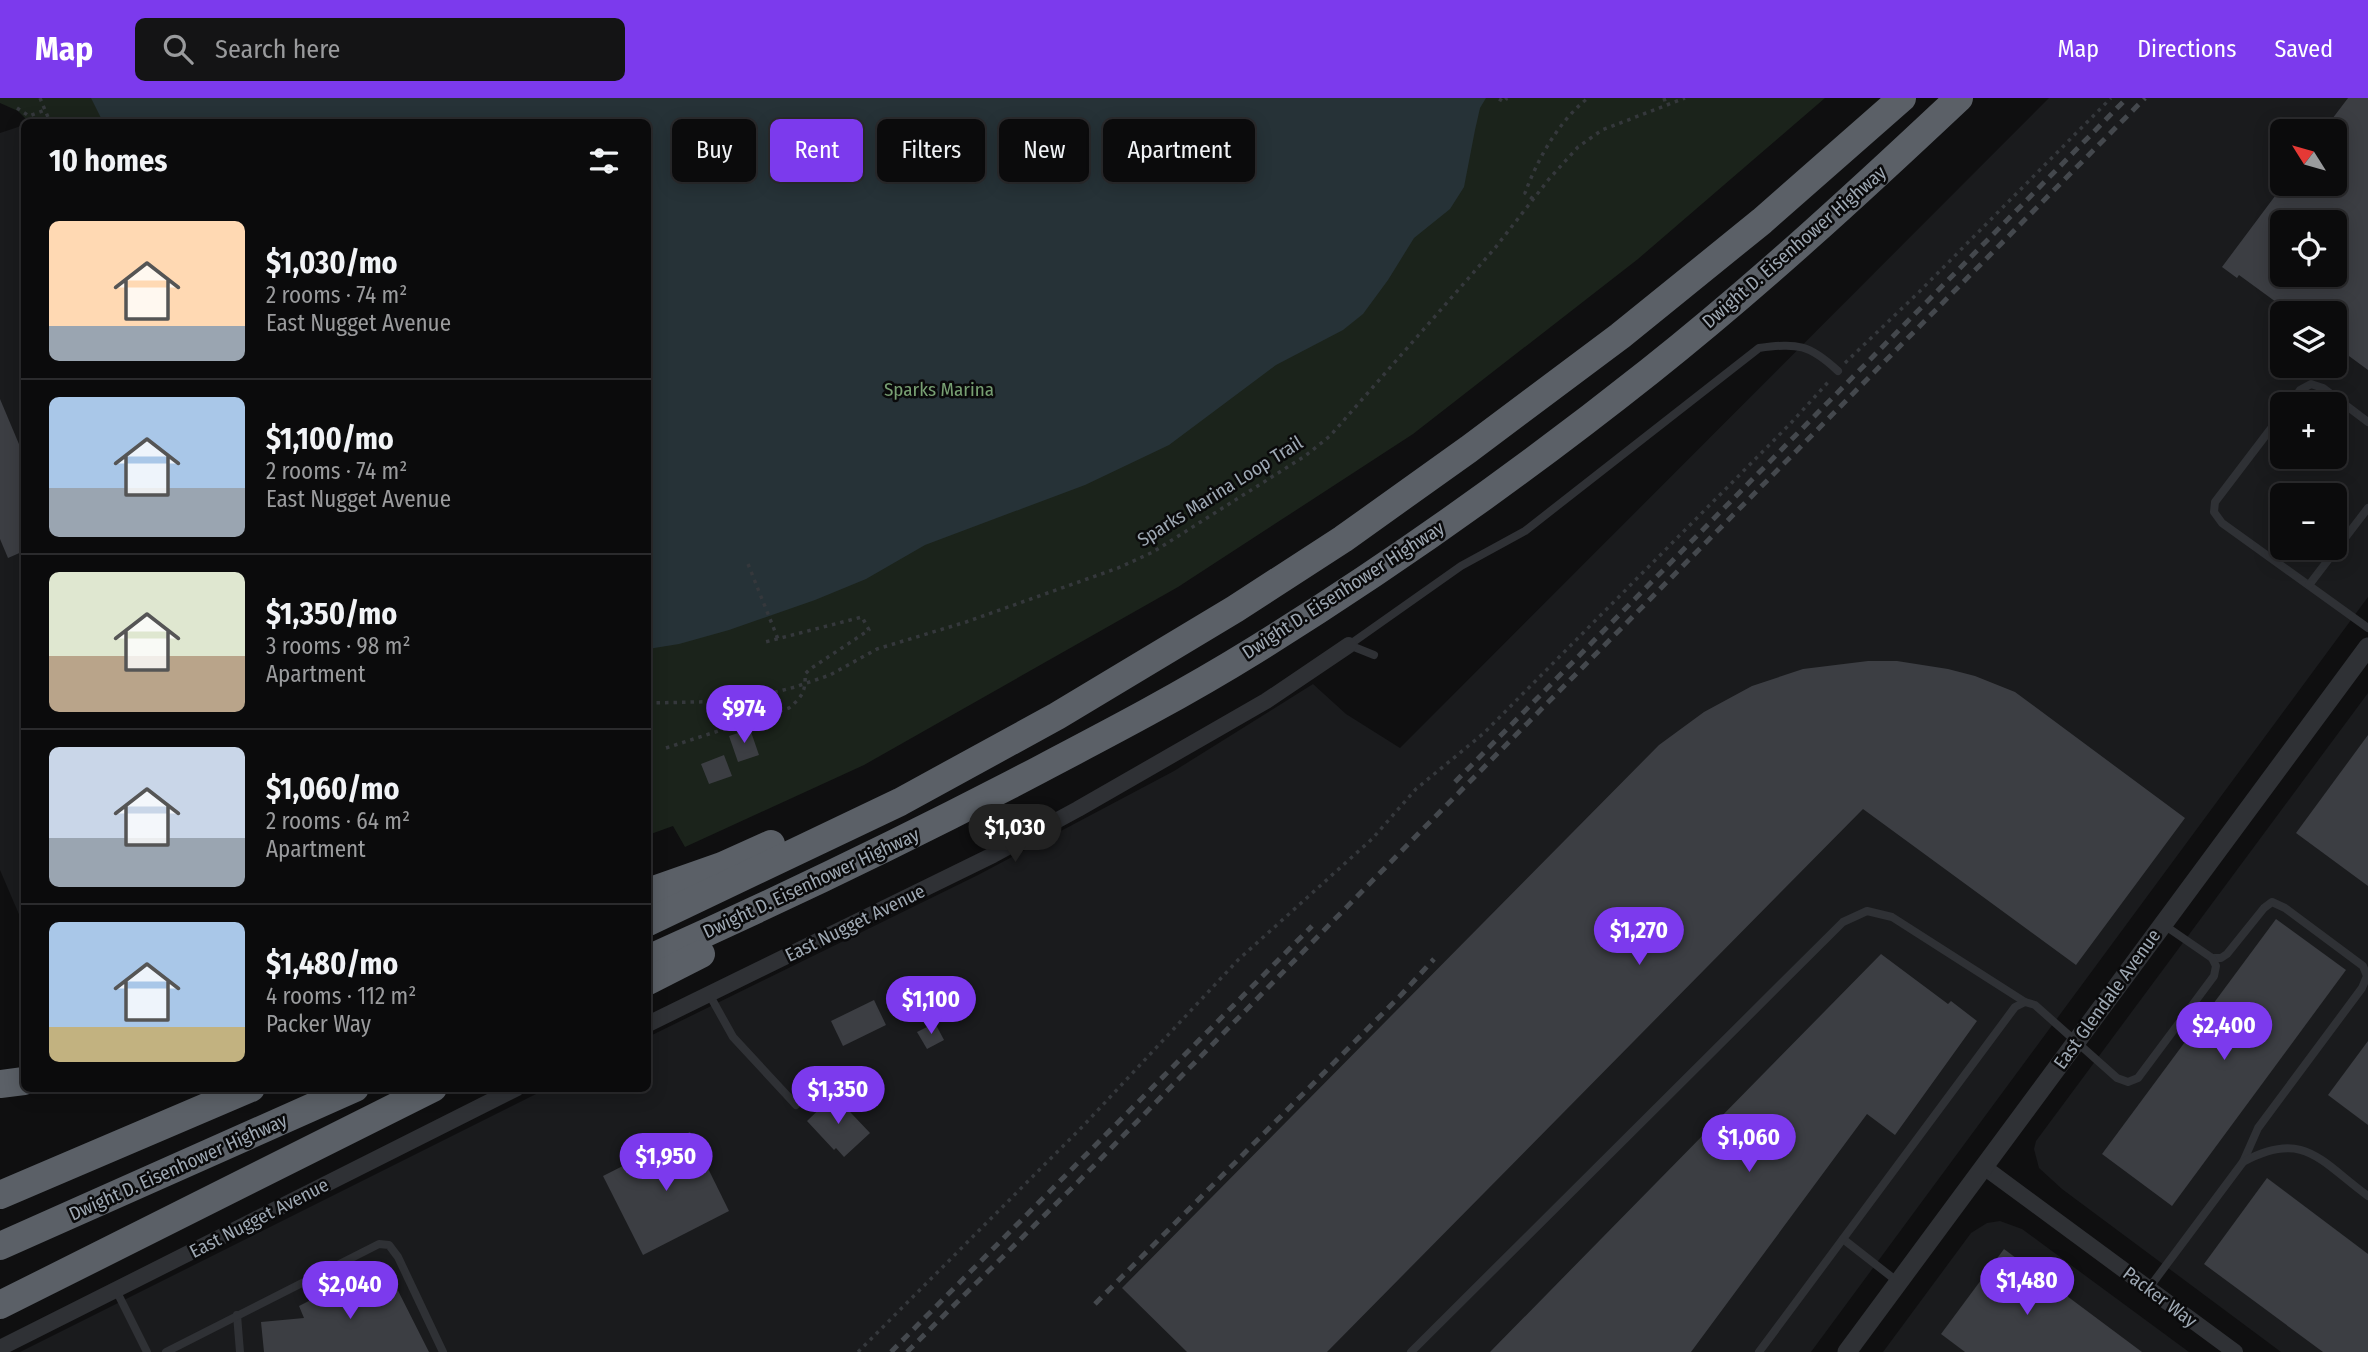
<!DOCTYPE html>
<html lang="en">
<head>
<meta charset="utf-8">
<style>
  :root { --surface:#0b0b0c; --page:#141415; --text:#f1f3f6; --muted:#9a9b9d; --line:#2b2b2d; --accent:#7c3aed }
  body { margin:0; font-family:"Fira Sans Condensed",sans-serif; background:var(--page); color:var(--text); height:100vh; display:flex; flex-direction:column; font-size:26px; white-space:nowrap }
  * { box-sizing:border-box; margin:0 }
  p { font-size:23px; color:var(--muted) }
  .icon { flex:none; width:38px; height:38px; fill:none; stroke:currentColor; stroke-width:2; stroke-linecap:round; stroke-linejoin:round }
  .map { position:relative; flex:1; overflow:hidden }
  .drawer { position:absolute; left:21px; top:21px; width:630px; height:973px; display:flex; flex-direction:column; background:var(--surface); border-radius:10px; box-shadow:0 4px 18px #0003,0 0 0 2px var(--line) }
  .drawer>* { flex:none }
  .top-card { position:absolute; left:672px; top:21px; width:665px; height:63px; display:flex; gap:14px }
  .needle { width:46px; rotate:307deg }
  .controls { position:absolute; left:2270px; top:21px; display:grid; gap:14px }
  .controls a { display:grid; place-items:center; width:77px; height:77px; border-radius:10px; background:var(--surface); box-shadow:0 4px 18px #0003,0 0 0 2px var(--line); font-size:35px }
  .price { position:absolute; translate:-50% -60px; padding:0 16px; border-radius:24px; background:var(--accent); color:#fff; font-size:23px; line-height:46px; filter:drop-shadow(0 2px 4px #0008) }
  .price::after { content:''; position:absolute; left:50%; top:42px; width:21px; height:16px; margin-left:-10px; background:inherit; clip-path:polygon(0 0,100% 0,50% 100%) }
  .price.current { background:#222; color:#fff }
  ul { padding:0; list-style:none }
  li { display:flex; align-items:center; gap:21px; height:175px; padding:0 28px }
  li+li { border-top:2px solid var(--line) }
  li span { display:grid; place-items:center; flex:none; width:196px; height:140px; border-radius:10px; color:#555 }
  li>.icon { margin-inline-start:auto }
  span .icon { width:84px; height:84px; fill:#fffc; stroke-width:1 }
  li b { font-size:30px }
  h2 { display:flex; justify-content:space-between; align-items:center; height:84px; padding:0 28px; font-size:30px }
  .chip { padding:0 24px; border-radius:10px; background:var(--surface); box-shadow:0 4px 18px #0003,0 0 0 2px var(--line); font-size:24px; line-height:63px }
  .chip.current { background:var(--accent); color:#fff }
  header { display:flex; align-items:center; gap:42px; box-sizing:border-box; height:98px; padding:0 35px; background:var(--accent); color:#fff }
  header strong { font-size:33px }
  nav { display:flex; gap:38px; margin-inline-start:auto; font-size:24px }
  .search { width:490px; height:63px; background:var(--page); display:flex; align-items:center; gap:18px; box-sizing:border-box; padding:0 24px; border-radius:10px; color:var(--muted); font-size:26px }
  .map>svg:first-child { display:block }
  .built { fill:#1a1b1d; fill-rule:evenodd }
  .green { fill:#1b231b }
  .water { fill:#263237 }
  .building { fill:#3c3e43; fill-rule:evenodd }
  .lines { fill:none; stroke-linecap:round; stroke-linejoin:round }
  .path { stroke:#35383c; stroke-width:3.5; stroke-dasharray:3.5 5; stroke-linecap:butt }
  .service { stroke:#2f3135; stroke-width:8 }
  .minor { stroke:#2f3135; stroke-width:16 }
  .tertiary { stroke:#2f3135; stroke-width:19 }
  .motorway { stroke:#5b6067; stroke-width:28 }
  .rail { stroke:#44484d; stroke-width:5; stroke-dasharray:9 7; stroke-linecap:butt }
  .labels { text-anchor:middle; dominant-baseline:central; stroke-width:5; stroke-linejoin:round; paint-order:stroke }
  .street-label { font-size:19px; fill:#9ea8b3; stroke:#0a0a0b }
  .park-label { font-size:19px; fill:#78a073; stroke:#0a0a0b }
</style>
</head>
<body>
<header>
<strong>Map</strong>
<div class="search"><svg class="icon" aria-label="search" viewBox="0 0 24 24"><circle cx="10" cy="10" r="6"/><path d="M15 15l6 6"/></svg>Search here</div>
<nav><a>Map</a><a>Directions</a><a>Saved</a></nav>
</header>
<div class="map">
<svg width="2368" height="1254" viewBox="0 0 2368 1254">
  <rect width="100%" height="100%" fill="#0f0f10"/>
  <g class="built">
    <path d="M2049 0H2368V499L1811 1254H20L546 991 648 990V939L978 777 1174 673 1313 586 1346 616 1400 650ZM2282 33H2334V86H2282ZM2282 124H2334V177H2282ZM2282 215H2334V268H2282ZM2282 306H2334V359H2282ZM2282 397H2334V450H2282Z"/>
    <polygon points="24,27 24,828 0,772 0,35"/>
    <polygon points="2368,595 2368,1254 2281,1254 2062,1091 2039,1070 2034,1051 2036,1043"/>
    <polygon points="2000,1123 2022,1131 2189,1254 1883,1254 1971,1135 1987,1125"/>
  </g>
  <polygon class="green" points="0,0 1825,0 1638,161 1413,336 1178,489 864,667 685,749 673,728 648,737 648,24 29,24 18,13 0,5"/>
  <polygon class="water" points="91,0 1486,0 1480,10 1475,32 1464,89 1450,111 1414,140 1388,182 1363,216 1343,232 1276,267 1169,347 1085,387 925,447 866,481 815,502 729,532 679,546 648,551 648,24 103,24"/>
  <g class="building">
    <path d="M2348 0H2368V272L2334 247V215H2291L2239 177 2237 180 2222 169 2284 86H2334V33H2323ZM2282 124H2334V177H2282Z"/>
    <polygon points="0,301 24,358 24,453 8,460 0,441"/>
    <polygon points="1868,563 1897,563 1948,571 1975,578 2015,594 2185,720 2076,867 1863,711 1327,1254 1187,1254 1122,1190 1659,647 1704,614 1752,588 1803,571"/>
    <polygon points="750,631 759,657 738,664 729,638"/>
    <polygon points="2368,637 2368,788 2296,735"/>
    <polygon points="724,657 732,678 709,686 701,666"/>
    <polygon points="2276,821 2346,872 2172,1108 2102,1056"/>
    <polygon points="1881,856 1948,906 1951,903 1977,923 1895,1037 1867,1016 1691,1254 1490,1254"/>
    <polygon points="874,902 886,927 843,948 831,923"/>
    <polygon points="935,925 944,942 927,951 917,934"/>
    <polygon points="2368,943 2368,1027 2328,997"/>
    <polygon points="834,997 870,1035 844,1059 836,1050 834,1052 807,1023"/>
    <polygon points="690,1034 729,1113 643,1157 603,1078"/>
    <polygon points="2267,1080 2368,1156 2368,1254 2323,1254 2204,1166"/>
    <polygon points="2004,1151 2142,1254 1965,1254 1941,1236"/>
    <polygon points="384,1165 429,1254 264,1254 261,1224 304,1220 299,1208"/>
  </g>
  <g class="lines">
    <g class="path">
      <polyline points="40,0 50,24"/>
      <polyline points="1664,0 1666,7"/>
      <polyline points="1499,1 1504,4 1507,0"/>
      <polyline points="17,10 29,18 45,12"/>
      <path d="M1533 101 1525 95C1538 60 1559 23 1588 0"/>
      <polyline points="1845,265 1919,194 2111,0"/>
      <polyline points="748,466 778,541"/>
      <polyline points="648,605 742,603 795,589 830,577 877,551 966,524 1118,470 1153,454 1305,358 1330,338 1495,150 1549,81 1578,49 1602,32 1685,0"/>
      <path d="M666 650 789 610C802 599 806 593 805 576L810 571 869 532 862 519 765 544"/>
      <polyline points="858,1254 1084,1027 1238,862 1372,741 1416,691 1484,635 1790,326 1831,281"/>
    </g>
    <g class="service">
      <polyline points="2290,306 2300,292 2311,286 2323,290 2368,324"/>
      <polyline points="2282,316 2215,404 2214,414 2222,425 2368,530"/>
      <polyline points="2309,487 2368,410"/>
      <path d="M1349 547 1461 468 1525 433 1759 250C1798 245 1809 246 1838 273"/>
      <polyline points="1349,547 1374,557"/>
      <polyline points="2164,827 2212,860 2221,860 2227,856 2264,810 2272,804 2285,810 2363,868 2367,878 2362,890 2258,1030 2243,1064"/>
      <polyline points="709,896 733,939 796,1007"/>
      <polyline points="1843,1141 1898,1184"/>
      <path d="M2149 1190 2243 1064C2304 1031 2320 1063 2368 1098"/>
      <polyline points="116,1192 147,1254"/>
      <polyline points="237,1217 240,1254"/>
      <polyline points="166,1254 379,1146 389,1147 398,1159 443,1254"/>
      <polyline points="1411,1254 1843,824 1867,813 1892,819 2025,904"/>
      <polyline points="1759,1254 2015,909 2025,904 2035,907 2117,980 2128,984 2138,980 2214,878 2216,868 2212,860"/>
    </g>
    <g class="minor">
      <polyline points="648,926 993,757 1078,711 1266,603 1349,547"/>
      <polyline points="1984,1069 2235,1254"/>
      <polyline points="0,1250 517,990"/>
    </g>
    <polyline class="tertiary" points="1847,1254 2368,549"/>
    <g class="motorway">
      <polyline points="648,794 722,768 771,746"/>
      <polyline points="648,824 900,704 1057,618 1235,511 1343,441 1469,351 1620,238 1762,123 1902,0"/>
      <path d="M648 861C771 806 892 748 1012 686 1094 643 1176 601 1255 552 1392 467 1524 373 1650 273 1757 188 1859 94 1959 0"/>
      <polyline points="648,883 701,856"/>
      <polyline points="0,986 24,983"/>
      <polyline points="0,1097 251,990"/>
      <polyline points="0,1148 355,990"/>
      <polyline points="0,1207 433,990"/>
    </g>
    <g class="rail">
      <polyline points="1455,684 2127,0"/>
      <polyline points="1095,1206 1401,897 1434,861"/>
      <polyline points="891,1254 1312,828"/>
      <polyline points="907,1254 1077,1085 1420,734 2145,0"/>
    </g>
  </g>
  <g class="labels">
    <g class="street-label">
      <text transform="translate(1794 149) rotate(-41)">Dwight D. Eisenhower Highway</text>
      <text transform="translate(1220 393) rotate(-32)">Sparks Marina Loop Trail</text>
      <text transform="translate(1343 492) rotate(-33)">Dwight D. Eisenhower Highway</text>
      <text transform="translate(811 785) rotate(-25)">Dwight D. Eisenhower Highway</text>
      <text transform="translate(855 825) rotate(-26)">East Nugget Avenue</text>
      <text transform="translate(2107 901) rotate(-54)">East Glendale Avenue</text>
      <text transform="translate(178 1069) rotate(-24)">Dwight D. Eisenhower Highway</text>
      <text transform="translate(259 1120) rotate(-27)">East Nugget Avenue</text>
      <text transform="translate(2160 1199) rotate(37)">Packer Way</text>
    </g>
    <g class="park-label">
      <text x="939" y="291">Sparks Marina</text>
    </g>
  </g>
</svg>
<div class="controls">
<a><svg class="needle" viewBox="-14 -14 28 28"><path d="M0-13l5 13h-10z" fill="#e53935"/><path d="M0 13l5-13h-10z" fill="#9a9b9d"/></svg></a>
<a><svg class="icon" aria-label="locate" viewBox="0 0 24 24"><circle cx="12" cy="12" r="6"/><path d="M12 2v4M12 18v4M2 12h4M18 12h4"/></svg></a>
<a><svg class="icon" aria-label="layers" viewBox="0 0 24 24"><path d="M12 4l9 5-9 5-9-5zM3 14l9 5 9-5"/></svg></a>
<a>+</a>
<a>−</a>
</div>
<b class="price" style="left:744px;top:647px">$974</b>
<b class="price current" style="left:1015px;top:766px">$1,030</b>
<b class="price" style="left:1639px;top:869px">$1,270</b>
<b class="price" style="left:931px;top:938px">$1,100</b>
<b class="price" style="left:2224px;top:964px">$2,400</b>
<b class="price" style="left:838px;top:1028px">$1,350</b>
<b class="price" style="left:1749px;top:1076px">$1,060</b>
<b class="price" style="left:666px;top:1095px">$1,950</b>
<b class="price" style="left:2027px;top:1219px">$1,480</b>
<b class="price" style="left:350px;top:1223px">$2,040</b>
<div class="top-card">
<a class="chip">Buy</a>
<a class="chip current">Rent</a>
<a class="chip">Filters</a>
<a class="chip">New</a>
<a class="chip">Apartment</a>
</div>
<section class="drawer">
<h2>10 homes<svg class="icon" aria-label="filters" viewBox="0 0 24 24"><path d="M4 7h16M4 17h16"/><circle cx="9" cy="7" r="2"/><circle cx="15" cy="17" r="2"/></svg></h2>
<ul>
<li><span style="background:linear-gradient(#ffd9b3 75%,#9aa5b1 0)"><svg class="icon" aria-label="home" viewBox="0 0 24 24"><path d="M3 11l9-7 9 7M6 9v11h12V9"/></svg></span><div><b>$1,030/mo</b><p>2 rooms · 74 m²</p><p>East Nugget Avenue</p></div></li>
<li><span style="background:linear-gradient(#a9c7e8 65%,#9aa5b1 0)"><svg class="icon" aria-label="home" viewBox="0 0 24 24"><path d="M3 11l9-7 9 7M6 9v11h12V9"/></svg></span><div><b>$1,100/mo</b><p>2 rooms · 74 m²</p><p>East Nugget Avenue</p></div></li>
<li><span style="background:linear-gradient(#dfe7d0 60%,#b9a48a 0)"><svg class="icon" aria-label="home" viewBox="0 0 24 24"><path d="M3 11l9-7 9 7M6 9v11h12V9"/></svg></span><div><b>$1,350/mo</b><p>3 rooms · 98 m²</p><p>Apartment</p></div></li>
<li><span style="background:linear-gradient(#c9d6e8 65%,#9aa5b1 0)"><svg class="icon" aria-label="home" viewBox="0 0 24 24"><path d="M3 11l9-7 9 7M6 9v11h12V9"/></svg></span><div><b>$1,060/mo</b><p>2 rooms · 64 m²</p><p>Apartment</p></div></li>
<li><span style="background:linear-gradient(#a9c7e8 75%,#c2b280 0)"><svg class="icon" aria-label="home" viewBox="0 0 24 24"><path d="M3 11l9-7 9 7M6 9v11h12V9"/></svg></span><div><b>$1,480/mo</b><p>4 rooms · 112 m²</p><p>Packer Way</p></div></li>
</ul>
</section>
</div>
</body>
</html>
